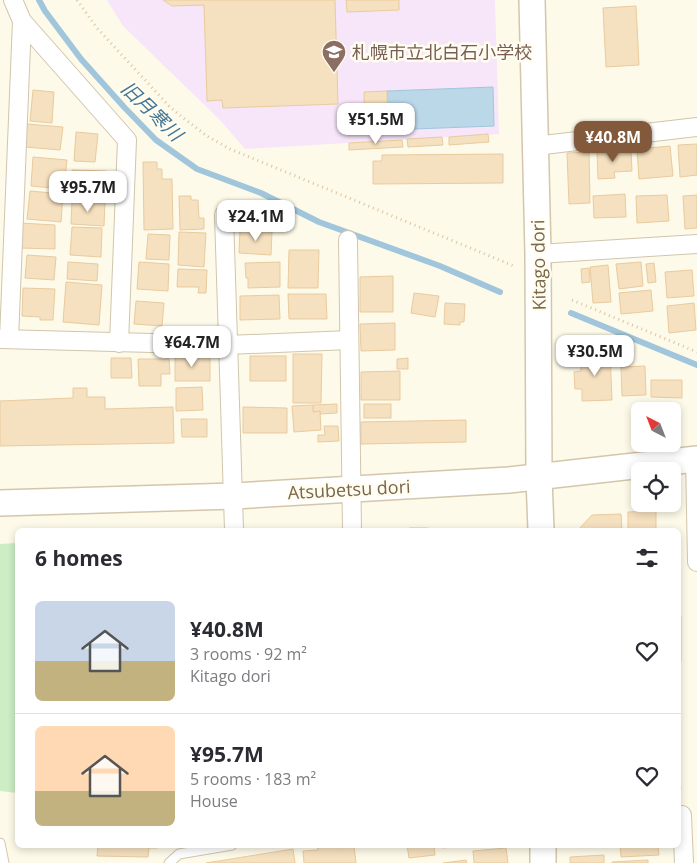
<!DOCTYPE html>
<html lang="en">
<head>
<meta charset="utf-8">
<style>
  :root { --surface:#fff; --page:#f7f7f7; --text:#2b2b33; --muted:#7c7c81; --line:#e1e1e2; --accent:#83593c }
  body { margin:0; font-family:"Open Sans","Noto Sans JP",sans-serif; background:var(--page); color:var(--text); height:100vh; display:flex; flex-direction:column; font-size:19px; white-space:nowrap }
  * { box-sizing:border-box; margin:0 }
  p { font-size:16px; color:var(--muted) }
  .icon { flex:none; width:28px; height:28px; fill:none; stroke:currentColor; stroke-width:2; stroke-linecap:round; stroke-linejoin:round }
  .map { position:relative; flex:1; overflow:hidden }
  .side { position:absolute; left:15px; top:528px; width:666px; height:320px; display:flex; flex-direction:column; background:var(--surface); border-radius:8px; box-shadow:0 2px 8px #0003 }
  .side>* { flex:none }
  .needle { width:32px; rotate:318deg }
  .tools { position:absolute; left:631px; top:402px; display:grid; gap:10px }
  .tools a { display:grid; place-items:center; width:50px; height:50px; border-radius:8px; background:var(--surface); box-shadow:0 2px 8px #0003; font-size:25px }
  .price { position:absolute; translate:-50% -42px; padding:0 11px; border-radius:10px; background:#fff; color:#222; font-size:16px; line-height:32px; filter:drop-shadow(0 1px 2px #0008) }
  .price::after { content:''; position:absolute; left:50%; top:30px; width:15px; height:11px; margin-left:-8px; background:inherit; clip-path:polygon(0 0,100% 0,50% 100%) }
  .price.selected { background:var(--accent); color:#fff }
  ul { padding:0; list-style:none }
  li { display:flex; align-items:center; gap:15px; height:125px; padding:0 20px }
  li+li { border-top:1px solid var(--line) }
  li span { display:grid; place-items:center; flex:none; width:140px; height:100px; border-radius:8px; color:#555 }
  li>.icon { margin-inline-start:auto }
  span .icon { width:60px; height:60px; fill:#fffc; stroke-width:1 }
  li b { font-size:21px }
  h2 { display:flex; justify-content:space-between; align-items:center; height:60px; padding:0 20px; font-size:21px }
  .map>svg:first-child { display:block }
  .education { fill:#f7e5fa }
  .green { fill:#cdedc5 }
  .water { fill:#bbd8e9; stroke:#a1c6dc }
  .lines { fill:none; stroke-linecap:round; stroke-linejoin:round }
  .stream { stroke:#a1c6dc; stroke-width:6 }
  .building { fill:#f5e0bf; stroke:#e9cb9e }
  .lane-casing { stroke:#d1c5ad; stroke-width:11 }
  .street-casing { stroke:#d1c5ad; stroke-width:20 }
  .secondary-casing { stroke:#d4c6aa; stroke-width:28 }
  .path { stroke:#dbc4a1; stroke-width:3; stroke-dasharray:1 4; stroke-linecap:butt }
  .lane { stroke:#fff; stroke-width:9 }
  .street { stroke:#fff; stroke-width:18 }
  .secondary { stroke:#fff; stroke-width:25 }
  .labels { text-anchor:middle; dominant-baseline:central; stroke-width:5; stroke-linejoin:round; paint-order:stroke }
  .education-label { font-size:18px; fill:#785e54; stroke:#fffcf0; text-anchor:start }
  .street-label { font-size:18px; fill:#7a664a; stroke:#fffcf0 }
  .water-label { font-size:19px; font-style:italic; fill:#447796; stroke:#fffcf0 }
</style>
</head>
<body>
<div class="map">
<svg width="697" height="863" viewBox="0 0 697 863">
  <rect width="100%" height="100%" fill="#fefae9"/>
  <polygon class="education" points="107,0 495,0 499,134 245,149 220,120 123,26"/>
  <polygon class="green" points="17,543 18,543 17,793 0,791 0,544"/>
  <polygon class="water" points="493,87 494,126 388,130 387,91"/>
  <g class="lines">
    <g class="stream">
      <polyline points="39,0 45,11 81,59 124,107 156,140 197,169 261,193 319,222 440,266 500,292"/>
      <polyline points="571,313 697,365"/>
    </g>
  </g>
  <g class="building">
    <polygon points="163,0 335,0 338,104 223,108 222,100 207,101 204,5 172,6"/>
    <polygon points="346,0 399,0 399,10 347,12"/>
    <polygon points="636,6 639,65 606,67 603,8"/>
    <polygon points="33,90 54,92 52,123 30,121"/>
    <polygon points="387,91 388,130 365,131 364,92"/>
    <polygon points="27,124 63,127 60,150 25,147"/>
    <polygon points="76,132 98,134 95,162 74,161"/>
    <polygon points="488,134 489,142 449,145 449,137"/>
    <polygon points="442,137 443,145 408,147 407,139"/>
    <polygon points="402,140 403,147 349,150 349,143"/>
    <polygon points="697,144 697,175 680,177 678,145"/>
    <polygon points="670,146 673,176 639,179 637,149"/>
    <polygon points="631,150 632,171 614,172 615,178 598,179 597,152"/>
    <polygon points="589,152 590,203 569,204 567,153"/>
    <polygon points="503,154 503,183 373,184 373,161 382,161 382,155"/>
    <polygon points="33,157 67,160 64,189 31,186"/>
    <polygon points="143,162 157,162 157,169 162,169 162,179 172,179 173,229 144,230"/>
    <polygon points="72,170 106,171 105,196 71,195"/>
    <polygon points="30,191 63,194 61,222 27,219"/>
    <polygon points="625,194 626,217 594,218 593,196"/>
    <polygon points="667,195 669,221 637,223 636,196"/>
    <polygon points="697,195 697,228 685,229 683,196"/>
    <polygon points="179,196 191,196 191,200 198,200 199,218 204,218 204,229 180,230"/>
    <polygon points="72,200 105,201 104,226 71,224"/>
    <polygon points="20,223 55,225 55,249 19,248"/>
    <polygon points="72,227 102,228 101,257 70,255"/>
    <polygon points="240,230 272,232 271,255 239,253"/>
    <polygon points="179,232 206,233 204,267 178,265"/>
    <polygon points="148,234 170,235 169,260 146,259"/>
    <polygon points="289,250 319,250 318,288 288,288"/>
    <polygon points="27,255 56,257 54,280 25,278"/>
    <polygon points="68,262 98,264 97,281 67,279"/>
    <polygon points="139,262 169,264 168,291 137,289"/>
    <polygon points="280,262 280,287 248,288 248,278 246,278 245,263"/>
    <polygon points="641,262 643,286 619,289 616,264"/>
    <polygon points="654,263 656,282 648,283 646,264"/>
    <polygon points="608,265 611,302 593,303 590,267"/>
    <polygon points="589,268 590,282 582,283 581,269"/>
    <polygon points="178,269 207,270 206,293 198,293 199,287 177,287"/>
    <polygon points="692,270 694,296 667,298 665,272"/>
    <polygon points="393,276 393,312 360,312 360,277"/>
    <polygon points="66,282 102,285 99,325 63,322"/>
    <polygon points="23,288 55,289 53,320 40,320 40,317 22,316"/>
    <polygon points="651,290 653,311 621,314 619,293"/>
    <polygon points="414,293 439,296 435,317 411,313"/>
    <polygon points="288,294 326,294 327,319 289,319"/>
    <polygon points="279,295 280,319 240,320 240,296"/>
    <polygon points="136,301 164,303 162,326 134,324"/>
    <polygon points="445,303 465,304 464,322 460,322 460,325 444,324"/>
    <polygon points="694,303 696,330 669,333 667,306"/>
    <polygon points="395,323 395,350 361,351 360,324"/>
    <polygon points="610,353 612,400 582,401 582,389 575,389 574,372 581,371 580,355"/>
    <rect x="175" y="354" width="35" height="27"/>
    <polygon points="293,354 322,354 321,403 293,403"/>
    <rect x="250" y="356" width="36" height="25"/>
    <polygon points="111,358 131,358 132,378 111,378"/>
    <polygon points="408,358 408,369 397,369 397,359"/>
    <polygon points="138,359 169,359 170,374 161,374 161,386 139,386"/>
    <polygon points="645,366 646,395 622,396 621,367"/>
    <polygon points="400,371 400,400 361,400 361,372"/>
    <polygon points="651,380 682,380 682,398 651,397"/>
    <polygon points="202,387 203,410 176,411 176,388"/>
    <polygon points="73,388 87,388 87,397 105,397 105,409 173,407 174,443 0,446 0,401 73,398"/>
    <polygon points="337,404 337,413 320,414 320,411 313,412 313,405"/>
    <rect x="364" y="404" width="27" height="14"/>
    <polygon points="313,405 313,412 320,411 321,430 294,432 292,406"/>
    <polygon points="243,407 287,408 287,433 243,433"/>
    <polygon points="181,419 207,419 207,437 182,437"/>
    <polygon points="466,420 466,442 361,444 361,422"/>
    <polygon points="324,426 338,426 339,441 318,442 318,435 325,435"/>
    <polygon points="656,511 656,530 628,530 628,512"/>
    <polygon points="621,514 622,530 578,530 592,515"/>
    <rect x="410" y="528" width="18" height="2"/>
    <rect x="679" y="616" width="2" height="14"/>
    <rect x="679" y="631" width="2" height="30"/>
    <polygon points="679,766 681,790 679,790"/>
    <polygon points="98,845 157,845 157,848 149,848 148,857 97,856"/>
    <polygon points="340,845 340,848 354,846 356,863 304,863 303,851 318,850 317,846"/>
    <polygon points="407,845 434,845 435,855 409,858"/>
    <polygon points="443,845 464,845 443,848"/>
    <polygon points="620,845 658,845 659,855 621,857"/>
    <polygon points="506,848 508,863 474,863 473,851"/>
    <polygon points="293,849 295,863 206,863"/>
    <polygon points="604,855 604,863 570,863 570,857"/>
    <polygon points="466,860 467,863 443,863"/>
    <polygon points="648,860 648,863 612,863 612,862"/>
  </g>
  <g class="lines">
    <defs>
      <g id="lane">
        <polyline points="0,843 4,863"/>
        <polyline points="169,863 179,854 232,845"/>
      </g>
      <g id="street">
        <polyline points="13,0 22,21 127,140 119,343"/>
        <polyline points="535,146 697,127"/>
        <polyline points="224,215 234,530"/>
        <polyline points="348,240 352,530"/>
        <polyline points="538,254 697,244"/>
        <polyline points="0,339 228,345 349,340"/>
        <polyline points="9,339 22,21"/>
        <polyline points="695,459 697,562"/>
        <polyline points="682,815 684,863"/>
      </g>
      <g id="secondary">
        <polyline points="532,0 538,254 539,478 541,530"/>
        <polyline points="0,503 234,496 509,480 697,459"/>
        <polyline points="543,845 543,863"/>
      </g>
    </defs>
    <use href="#lane" class="lane-casing"/>
    <use href="#street" class="street-casing"/>
    <use href="#secondary" class="secondary-casing"/>
    <g class="path">
      <polyline points="77,0 97,28 169,106 182,117 207,136 230,149 514,266"/>
      <polyline points="572,300 697,352"/>
    </g>
    <use href="#lane" class="lane"/>
    <use href="#street" class="street"/>
    <use href="#secondary" class="secondary"/>
  </g>
  <defs>
    <symbol id="school-pin" viewBox="-11 -11 22 30"><path d="M0 17L-7.5 6A9.5 9.5 0 1 1 7.5 6Z" fill="#8d6e63" stroke="#fffcf0"/><path d="M0-5L7-2L0 1L-7-2ZM-4 1L0 2.5L4 1V4Q0 6-4 4Z" fill="#fff"/></symbol>
  </defs>
  <g fill-rule="evenodd">
    <use href="#school-pin" x="320" y="38" width="28" height="38"/>
  </g>
  <g class="labels">
    <g class="education-label">
      <text x="352" y="52">札幌市立北白石小学校</text>
    </g>
    <g class="street-label">
      <text transform="translate(538 265) rotate(-91)">Kitago dori</text>
      <text transform="translate(349 489) rotate(-3)">Atsubetsu dori</text>
    </g>
    <g class="water-label">
      <text transform="translate(152 111) rotate(44)">旧月寒川</text>
    </g>
  </g>
</svg>
<div class="tools">
<a><svg class="needle" viewBox="-14 -14 28 28"><path d="M0-13l5 13h-10z" fill="#e53935"/><path d="M0 13l5-13h-10z" fill="#7c7c81"/></svg></a>
<a><svg class="icon" aria-label="locate" viewBox="0 0 24 24"><circle cx="12" cy="12" r="6"/><path d="M12 2v4M12 18v4M2 12h4M18 12h4"/></svg></a>
</div>
<b class="price" style="left:376px;top:145px">¥51.5M</b>
<b class="price selected" style="left:613px;top:163px">¥40.8M</b>
<b class="price" style="left:88px;top:213px">¥95.7M</b>
<b class="price" style="left:256px;top:242px">¥24.1M</b>
<b class="price" style="left:192px;top:368px">¥64.7M</b>
<b class="price" style="left:595px;top:377px">¥30.5M</b>
<section class="side">
<h2>6 homes<svg class="icon" aria-label="filters" viewBox="0 0 24 24"><path d="M4 7h16M4 17h16"/><circle cx="9" cy="7" r="2"/><circle cx="15" cy="17" r="2"/></svg></h2>
<ul>
<li><span style="background:linear-gradient(#c9d6e8 60%,#c2b280 0)"><svg class="icon" aria-label="home" viewBox="0 0 24 24"><path d="M3 11l9-7 9 7M6 9v11h12V9"/></svg></span><div><b>¥40.8M</b><p>3 rooms · 92 m²</p><p>Kitago dori</p></div><svg class="icon" aria-label="heart" viewBox="0 0 24 24"><path d="M12 20l-8-8c-3-5 5-10 8-4 3-6 11-1 8 4z"/></svg></li>
<li><span style="background:linear-gradient(#ffd9b3 65%,#c2b280 0)"><svg class="icon" aria-label="home" viewBox="0 0 24 24"><path d="M3 11l9-7 9 7M6 9v11h12V9"/></svg></span><div><b>¥95.7M</b><p>5 rooms · 183 m²</p><p>House</p></div><svg class="icon" aria-label="heart" viewBox="0 0 24 24"><path d="M12 20l-8-8c-3-5 5-10 8-4 3-6 11-1 8 4z"/></svg></li>
</ul>
</section>
</div>
</body>
</html>
